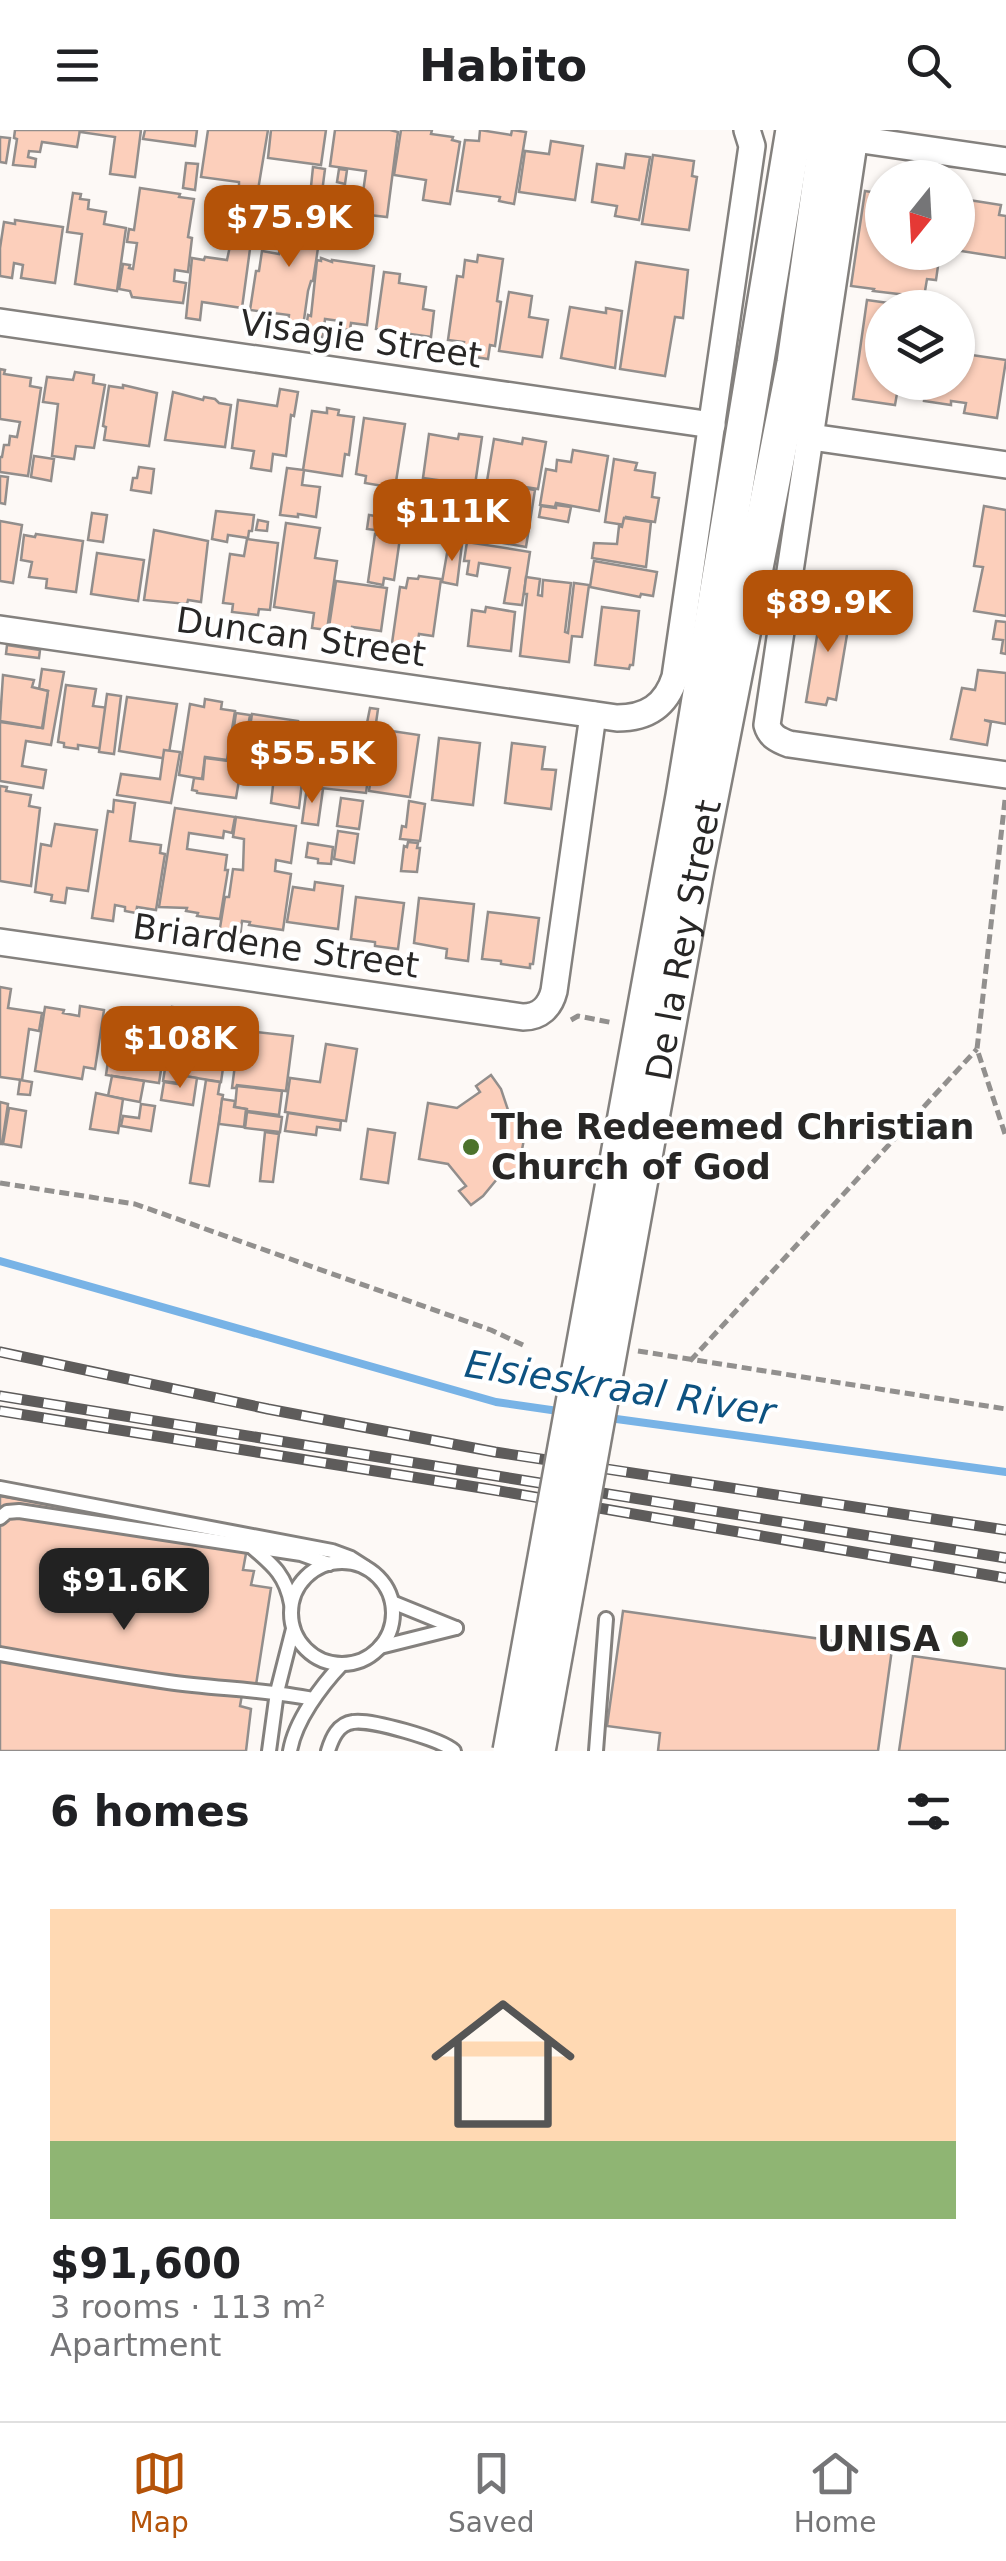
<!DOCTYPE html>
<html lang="en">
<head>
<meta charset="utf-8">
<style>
  :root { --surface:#fff; --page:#f2f2f2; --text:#202124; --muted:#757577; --line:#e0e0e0; --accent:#b45309 }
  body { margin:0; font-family:"DejaVu Sans",sans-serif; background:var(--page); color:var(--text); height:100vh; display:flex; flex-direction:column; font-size:38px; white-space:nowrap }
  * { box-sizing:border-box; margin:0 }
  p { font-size:32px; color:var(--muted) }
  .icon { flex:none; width:55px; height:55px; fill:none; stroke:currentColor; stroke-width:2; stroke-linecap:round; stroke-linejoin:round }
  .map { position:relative; height:1621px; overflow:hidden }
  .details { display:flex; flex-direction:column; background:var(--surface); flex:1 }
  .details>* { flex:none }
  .needle { width:65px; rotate:198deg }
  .controls { position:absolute; left:865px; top:30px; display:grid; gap:20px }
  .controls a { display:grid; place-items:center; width:110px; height:110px; border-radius:50%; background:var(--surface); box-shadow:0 2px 8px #0004; font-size:50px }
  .price { position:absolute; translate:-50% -85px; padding:0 22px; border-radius:20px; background:var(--accent); color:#fff; font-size:32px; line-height:65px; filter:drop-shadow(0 2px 5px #0008) }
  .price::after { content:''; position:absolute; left:50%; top:60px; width:30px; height:22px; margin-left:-15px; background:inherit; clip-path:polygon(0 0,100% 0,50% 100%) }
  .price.selected { background:#222; color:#fff }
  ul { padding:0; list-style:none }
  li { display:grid; align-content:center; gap:20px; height:530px; padding:0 50px }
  li span { display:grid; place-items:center; height:310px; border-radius:0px; color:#555 }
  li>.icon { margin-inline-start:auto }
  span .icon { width:180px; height:180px; fill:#fffc; stroke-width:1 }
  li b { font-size:42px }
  h2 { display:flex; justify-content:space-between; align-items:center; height:120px; padding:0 50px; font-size:42px }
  header { display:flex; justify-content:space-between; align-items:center; height:130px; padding:0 50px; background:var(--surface); font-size:45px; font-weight:800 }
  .dock { display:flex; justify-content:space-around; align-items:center; height:140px; border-top:2px solid var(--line); background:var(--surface); font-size:28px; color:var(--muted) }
  .dock a { display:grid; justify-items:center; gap:5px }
  .dock .selected { color:var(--accent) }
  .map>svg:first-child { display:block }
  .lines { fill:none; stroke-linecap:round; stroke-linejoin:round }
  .stream { stroke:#78b3e6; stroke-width:8 }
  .building { fill:#fccfbb; stroke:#928e8c; stroke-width:2.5 }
  .lane-casing { stroke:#84817e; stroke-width:18 }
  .street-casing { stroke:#84817e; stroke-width:30 }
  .secondary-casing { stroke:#84817e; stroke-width:40 }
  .path { stroke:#92908e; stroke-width:5; stroke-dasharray:10 5; stroke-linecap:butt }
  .lane { stroke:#fff; stroke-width:12 }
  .street { stroke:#fff; stroke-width:25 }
  .secondary { stroke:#fff; stroke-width:35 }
  .rail-casing { stroke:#5e5c5b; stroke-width:11 }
  .rail { stroke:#fff; stroke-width:8; stroke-dasharray:22; stroke-linecap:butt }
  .secondary-bridge-casing { stroke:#84817e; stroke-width:40; stroke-linecap:butt }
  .secondary-bridge { stroke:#fff; stroke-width:35 }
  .poi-dot { fill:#4c722c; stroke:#fff; stroke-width:4 }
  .labels { text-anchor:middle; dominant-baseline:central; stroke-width:8; stroke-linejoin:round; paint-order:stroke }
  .street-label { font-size:35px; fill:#282726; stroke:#fff }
  .poi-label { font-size:35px; font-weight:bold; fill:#282726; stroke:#fff; text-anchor:start }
  .water-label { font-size:38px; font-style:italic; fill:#0d5281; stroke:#fff }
</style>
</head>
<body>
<header><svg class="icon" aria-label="menu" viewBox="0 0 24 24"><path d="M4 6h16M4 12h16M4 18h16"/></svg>Habito<svg class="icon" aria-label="search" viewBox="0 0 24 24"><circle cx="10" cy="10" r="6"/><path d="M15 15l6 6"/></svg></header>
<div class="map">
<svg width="1006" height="1621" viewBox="0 0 1006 1621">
  <rect width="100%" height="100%" fill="#fdf9f6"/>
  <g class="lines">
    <g class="stream">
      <polyline points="0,1131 496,1272 565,1282"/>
      <polyline points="609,1288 1006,1342"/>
    </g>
  </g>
  <g class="building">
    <polygon points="15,0 80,0 77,17 42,12 40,22 29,21 28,27 36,29 35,37 13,35 17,9 14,8"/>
    <polygon points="80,0 141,0 135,47 110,44 115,7 80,2"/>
    <polygon points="145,0 197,0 195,16 143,9"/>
    <polygon points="208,0 268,0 258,60 239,57 239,52 201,47"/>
    <polygon points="271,0 326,0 321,35 268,28"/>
    <polygon points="335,0 390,0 398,2 387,87 360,84 366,41 330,36"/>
    <polygon points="401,0 432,0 431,4 453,7 452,10 460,12 450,74 423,70 426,50 394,45"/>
    <polygon points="480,0 511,5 512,0 526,2 514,74 499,71 500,67 457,61 465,10 479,11"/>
    <polygon points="0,7 10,8 6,33 0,32"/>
    <polygon points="551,11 583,16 575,70 519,62 525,21 549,24"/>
    <polygon points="626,24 650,27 639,90 615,86 617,76 592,72 597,34 624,38"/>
    <polygon points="653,25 694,31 692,46 697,47 689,100 642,94"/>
    <polygon points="186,33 198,34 195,60 183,58"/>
    <polygon points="313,37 325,39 320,78 309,76"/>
    <polygon points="339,39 347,40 345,54 337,52"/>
    <polygon points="140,58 180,64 179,67 194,69 188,107 192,108 188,142 175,140 174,151 186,153 183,173 132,167 130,161 119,159 123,134 130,135 129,138 133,139 137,113 127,112 129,99 134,100"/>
    <polygon points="865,61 878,63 877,70 882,71 882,122 940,122 936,150 927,149 924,167 873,161 874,159 851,156"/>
    <polygon points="73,63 81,64 80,69 89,70 88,79 106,82 104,94 126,98 117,161 75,154 82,104 67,102"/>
    <polygon points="969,70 1001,75 999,85 1006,86 1006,128 961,121"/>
    <polygon points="286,79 323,85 313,151 311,151 308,161 302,204 287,202 289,185 250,180 256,141 259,141 262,121 279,124"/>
    <polygon points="15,90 63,97 55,153 21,148 23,135 14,133 12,148 0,146 0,118 4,92 15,94"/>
    <polygon points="230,116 250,119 242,178 202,172 200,190 186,188 192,128 204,130 205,127 227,130"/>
    <polygon points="478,125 503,129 497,171 501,172 495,216 490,215 488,229 462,225 464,212 448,210 457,146 463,147 465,130 477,132"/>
    <polygon points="321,128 332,132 332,130 374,136 367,195 351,193 350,200 339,199 340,191 325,189 323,207 305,205 308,185 311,186 317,130 321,131"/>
    <polygon points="636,132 688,140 683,188 675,187 665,246 620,239"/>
    <polygon points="384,142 400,144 399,153 426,157 423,179 434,181 431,207 376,199"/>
    <polygon points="509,162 532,166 529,187 548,190 542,227 499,221"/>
    <polygon points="867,170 910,176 882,178 882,252 899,252 895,275 853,269"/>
    <polygon points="570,177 606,183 606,178 622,181 615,238 561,228"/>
    <polygon points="958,223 1006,230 997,288 964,283 966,273 951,271 951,275 924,271 927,252 958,252"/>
    <polygon points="0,239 5,240 4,244 31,248 30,256 41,258 28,346 0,342 0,327 2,327 4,315 9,315 10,306 17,307 20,292 0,289"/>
    <polygon points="75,242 94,245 93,253 105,255 94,318 76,316 74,329 52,326 58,274 43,272 47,247 73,250"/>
    <polygon points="123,255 157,263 149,316 104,310 106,297 103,296 109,256 123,258"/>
    <polygon points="280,259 298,262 294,286 291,285 286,326 273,324 271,341 251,338 254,321 232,318 238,270 277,276"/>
    <polygon points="173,262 203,270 204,267 215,269 219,273 231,275 225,317 165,310"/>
    <polygon points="327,278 339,280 338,285 354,287 349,325 345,324 342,346 303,340 312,281 327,283"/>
    <polygon points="364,288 405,294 395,358 365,353 366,346 356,344"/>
    <polygon points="429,304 458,309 459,304 482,307 475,355 459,353 459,357 452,355 452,352 423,348"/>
    <polygon points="523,308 546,312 538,359 487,351 494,309 522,314"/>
    <polygon points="573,320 608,326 599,381 556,373 555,377 540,375 546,339 556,341 557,330 571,332"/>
    <polygon points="34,326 54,329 51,351 31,347"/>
    <polygon points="614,329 637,333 635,340 655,343 652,367 659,368 655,392 626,387 625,395 605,392"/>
    <polygon points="139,337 154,339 151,363 131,360 133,348 137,348"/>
    <polygon points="287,338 304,340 302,355 320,357 316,387 298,384 298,387 280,385"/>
    <polygon points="0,346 8,347 5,374 0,373"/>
    <polygon points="396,354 412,356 405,404 367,399 369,385 382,387 387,357 396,358"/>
    <polygon points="517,357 535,360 526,417 486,410 489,394 511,397"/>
    <polygon points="415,362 429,364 425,392 439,395 438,402 444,403 443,408 409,404"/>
    <polygon points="556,375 571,377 568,392 539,387 541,376 556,378"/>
    <polygon points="984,376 1006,380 1006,486 974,481 983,437 974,436"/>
    <polygon points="216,381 254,385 252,401 249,401 248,408 228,405 227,412 212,409"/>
    <polygon points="92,383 107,385 103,412 88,410"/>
    <polygon points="624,388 651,392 646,437 592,428 594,413 617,414 619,396 622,397"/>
    <polygon points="258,390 268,392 267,401 256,400"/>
    <polygon points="0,391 22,395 13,453 0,451"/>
    <polygon points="286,393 320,398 315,428 337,431 327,500 312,498 314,483 274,477"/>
    <polygon points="154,400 208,411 201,472 188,470 187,474 144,470"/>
    <polygon points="378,402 384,403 384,406 400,408 394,450 384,448 383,455 368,452 375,404 378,405"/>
    <polygon points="36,404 83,411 76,462 46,458 47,449 29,447 32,432 21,430 24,405 35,407"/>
    <polygon points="247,409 278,413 270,480 259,479 258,485 232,482 233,474 223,473 230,424 244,426"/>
    <polygon points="449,412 462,414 457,455 442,452"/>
    <polygon points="467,412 530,422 522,475 504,473 510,438 479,433 477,446 467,444 469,431 464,431"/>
    <polygon points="97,423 144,430 138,471 91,464"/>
    <polygon points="594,431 657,442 653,466 641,464 640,467 590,457"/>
    <polygon points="419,446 441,449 433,506 419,504 417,517 392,513 400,457 406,458 408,448 418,449"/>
    <polygon points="526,447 540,449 538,465 542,466 543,450 571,453 565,502 568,503 574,453 589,455 582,507 572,506 569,532 520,526 527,464 524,464"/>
    <polygon points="336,451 387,458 381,501 352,497 351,500 329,497"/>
    <polygon points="822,476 851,481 836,570 828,568 826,575 806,572"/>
    <polygon points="486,477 515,482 511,521 468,516 472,480 485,482"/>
    <polygon points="602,477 639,481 633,535 630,535 629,539 595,535"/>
    <polygon points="996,491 1006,492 1006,524 1001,523 1003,510 993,509"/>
    <polygon points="7,515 40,520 39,528 6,524"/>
    <polygon points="42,539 64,542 51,615 26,611 22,636 46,640 43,658 0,651 0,592 43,598 48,561 39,559"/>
    <polygon points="978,540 1006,543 1006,594 984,590 991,592 987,615 951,609 962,558 975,560"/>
    <polygon points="3,545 34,550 32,557 48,561 42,598 0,591"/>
    <polygon points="66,555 96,559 93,576 109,578 104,619 78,615 78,619 64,617 64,613 58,612"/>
    <polygon points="107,564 121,566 114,624 99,622"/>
    <polygon points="127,567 177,574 168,629 119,621"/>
    <polygon points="205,569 222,572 221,579 235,581 227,630 205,627 202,649 179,645 190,574 204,577"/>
    <polygon points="370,578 378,579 366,663 320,658 325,620 311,618 314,594 366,598"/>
    <polygon points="236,583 250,585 236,668 197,663 197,661 192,660 194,648 203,649 205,628 229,631"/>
    <polygon points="252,584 298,591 291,640 270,637 267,654 242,650"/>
    <polygon points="378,599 419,605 410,667 369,661"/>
    <polygon points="439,608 480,613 473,675 432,670"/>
    <polygon points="512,613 545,617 542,639 556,640 551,679 505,673"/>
    <polygon points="164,620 180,622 171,673 117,665 121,644 160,649"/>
    <polygon points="292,625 305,627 299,678 271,673 274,647 269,646 271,637 290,640"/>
    <polygon points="0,656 7,657 6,661 31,665 29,676 40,678 31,756 0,751"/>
    <polygon points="307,657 323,659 318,695 302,693"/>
    <polygon points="341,668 363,671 359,699 337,696"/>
    <polygon points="114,670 135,673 130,711 161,715 160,723 165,724 156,780 137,777 136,783 125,781 125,777 115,775 113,791 92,788 108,681 113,682"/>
    <polygon points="409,671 425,674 420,711 400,709 402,696 406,697"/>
    <polygon points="175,678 235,687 232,703 224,701 223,708 189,703 187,719 227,725 225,740 228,740 220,789 197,786 198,783 186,781 187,778 159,777"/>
    <polygon points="236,687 296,696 291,733 276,730 275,741 291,744 283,800 249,795 250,792 242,791 240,807 219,804 225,767 229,767 233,739 243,740 244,709 233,707"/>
    <polygon points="55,694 97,700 88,761 67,758 65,773 51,771 52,765 35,762 41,714 51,716"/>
    <polygon points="338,701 358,704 354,733 334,729"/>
    <polygon points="408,712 418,713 417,718 420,718 417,742 401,741 404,716 407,717"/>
    <polygon points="308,713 333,717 331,734 318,733 318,729 306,727"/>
    <polygon points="315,752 343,756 338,799 287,792 293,757 314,760"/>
    <polygon points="356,767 404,773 398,819 375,816 375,812 351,809"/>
    <polygon points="419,768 474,774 468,831 446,828 447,819 414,813"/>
    <polygon points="488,782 539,788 533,834 530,834 530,838 501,834 501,831 482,829"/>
    <polygon points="0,857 11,859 8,878 42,883 39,901 29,899 22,950 0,947"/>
    <polygon points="80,876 104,880 95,939 84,937 82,949 35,941 45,877 64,880 63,883 79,886"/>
    <polygon points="172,877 189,879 184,905 181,905 180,907 167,905"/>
    <polygon points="142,885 169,889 159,953 106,945 110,917 120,919 121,914 135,904 140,904"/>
    <polygon points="206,894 229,897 221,952 178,945 186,897 205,899"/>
    <polygon points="248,901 293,906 286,961 237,955 236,958 232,958 236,927 244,929"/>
    <polygon points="170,908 183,910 178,953 163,951"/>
    <polygon points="326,914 357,919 346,991 285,982 290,948 320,952"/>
    <polygon points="179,945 197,948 193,975 161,970 164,952 178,954"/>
    <polygon points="491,945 501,959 510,986 522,985 522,988 529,989 526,1010 524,1009 521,1025 523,1025 520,1045 513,1044 511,1047 502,1043 483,1066 471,1075 459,1061 466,1056 448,1034 419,1029 428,973 457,978 480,962 476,956"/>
    <polygon points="112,946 144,951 140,972 108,966"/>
    <polygon points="20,950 32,952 30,965 18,964"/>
    <polygon points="206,950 220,952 218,964 223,965 209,1056 190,1053"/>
    <polygon points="237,956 282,961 279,985 247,981 247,979 235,977"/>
    <polygon points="96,963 123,969 118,1003 90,999"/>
    <polygon points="222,969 235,971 234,977 246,979 244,997 219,994"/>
    <polygon points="0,972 8,974 2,1014 0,1014"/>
    <polygon points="141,974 155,976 151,1001 121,996 123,986 139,988"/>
    <polygon points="9,978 26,981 21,1017 3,1014"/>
    <polygon points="247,982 282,987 280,1002 245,998"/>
    <polygon points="288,983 341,991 340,1000 317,997 316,1005 285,1001"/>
    <polygon points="368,999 395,1003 388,1053 361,1049"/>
    <polygon points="265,1002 279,1004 273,1052 260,1051"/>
    <polygon points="0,1366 249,1407 243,1440 254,1441 251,1455 271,1458 256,1555 244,1553 240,1576 251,1579 246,1621 0,1621"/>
    <polygon points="623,1481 892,1519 878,1621 658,1621 660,1603 607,1596"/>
    <polygon points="913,1526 1006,1539 1006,1621 899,1621"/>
  </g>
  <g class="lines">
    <defs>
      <g id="lane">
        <polyline points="0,1358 332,1421 351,1428 365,1437"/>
        <polyline points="0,1388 7,1382 19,1381 301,1424 329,1434"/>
        <path d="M253 1418C274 1436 286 1446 291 1474"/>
        <circle cx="342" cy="1483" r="51"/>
        <polyline points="392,1472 456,1498"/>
        <polyline points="380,1517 456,1498"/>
        <path d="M0 1524C56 1534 112 1544 168 1552 216 1559 265 1559 313 1569"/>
        <polyline points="269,1621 277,1562 293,1499"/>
        <path d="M290 1621C295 1591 321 1556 342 1534"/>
        <path d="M328 1621C332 1608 338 1594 353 1592 370 1589 441 1609 454 1621"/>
        <polyline points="596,1621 606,1489"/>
      </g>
      <g id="street">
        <path d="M856 0 767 595C770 606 778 610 789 614L1006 645"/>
        <polyline points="855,9 1006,31"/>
        <polyline points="0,192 712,295"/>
        <polyline points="811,307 1006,335"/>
        <path d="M0 499 617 588C646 588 666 576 675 547L752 16 747 0"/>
        <path d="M0 812 523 887C540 887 550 877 554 861L593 585"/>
      </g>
      <g id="secondary">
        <polyline points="580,1240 684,666 794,0"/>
        <path id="s1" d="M604 1248 696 739 795 233 828 0"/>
      </g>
    </defs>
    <use href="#lane" class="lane-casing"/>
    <use href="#street" class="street-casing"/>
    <use href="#secondary" class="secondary-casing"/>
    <g class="path">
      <polyline points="1005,670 977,919 1006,1007"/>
      <polyline points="571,890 578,886 614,893"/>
      <polyline points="0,1053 135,1074 491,1200 523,1215"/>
      <polyline points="638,1221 1006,1279"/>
      <polyline points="690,1231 977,919"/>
    </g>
    <use href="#lane" class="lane"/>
    <use href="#street" class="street"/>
    <use href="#secondary" class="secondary"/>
    <defs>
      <g id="rail">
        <polyline points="0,1222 268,1279 495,1322 1006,1400"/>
        <polyline points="0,1266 1006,1428"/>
        <polyline points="0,1281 488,1359 1006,1448"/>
      </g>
    </defs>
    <use href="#rail" class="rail-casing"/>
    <use href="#rail" class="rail"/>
    <defs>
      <g id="secondary-bridge">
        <polyline points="511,1621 580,1240"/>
        <polyline points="537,1621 604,1248"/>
      </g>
    </defs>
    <use href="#secondary-bridge" class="secondary-bridge-casing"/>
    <use href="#secondary-bridge" class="secondary-bridge"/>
  </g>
  <g class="poi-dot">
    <circle cx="471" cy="1017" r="10"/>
    <circle cx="960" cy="1509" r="10"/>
  </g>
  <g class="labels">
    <g class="street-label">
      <text transform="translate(361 209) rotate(8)">Visagie Street</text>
      <text transform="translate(301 507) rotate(8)">Duncan Street</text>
      <text stroke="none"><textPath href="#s1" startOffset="445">De la Rey Street</textPath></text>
      <text transform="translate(276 816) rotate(8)">Briardene Street</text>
    </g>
    <g class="poi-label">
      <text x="491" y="997">The Redeemed Christian<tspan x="491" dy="40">Church of God</tspan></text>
      <text x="940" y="1509" text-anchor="end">UNISA</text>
    </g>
    <g class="water-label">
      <text transform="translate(620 1258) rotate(9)">Elsieskraal River</text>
    </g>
  </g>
</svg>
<div class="controls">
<a><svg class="needle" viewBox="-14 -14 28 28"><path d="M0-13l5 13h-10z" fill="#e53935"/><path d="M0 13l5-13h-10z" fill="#757577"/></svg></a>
<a><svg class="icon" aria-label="layers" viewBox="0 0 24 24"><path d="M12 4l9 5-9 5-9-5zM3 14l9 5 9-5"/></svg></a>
</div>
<b class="price" style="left:289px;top:140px">$75.9K</b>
<b class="price" style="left:452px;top:434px">$111K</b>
<b class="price" style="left:828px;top:525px">$89.9K</b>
<b class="price" style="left:312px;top:676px">$55.5K</b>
<b class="price" style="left:180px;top:961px">$108K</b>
<b class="price selected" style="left:124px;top:1503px">$91.6K</b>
</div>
<section class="details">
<h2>6 homes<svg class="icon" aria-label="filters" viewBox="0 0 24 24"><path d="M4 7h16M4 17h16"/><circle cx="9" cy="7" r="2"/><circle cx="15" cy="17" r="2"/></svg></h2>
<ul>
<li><span style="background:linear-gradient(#ffd9b3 75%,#8fb573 0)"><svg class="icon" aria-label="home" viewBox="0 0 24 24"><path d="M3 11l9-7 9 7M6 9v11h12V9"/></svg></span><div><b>$91,600</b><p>3 rooms · 113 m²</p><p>Apartment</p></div></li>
</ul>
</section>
<nav class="dock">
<a class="selected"><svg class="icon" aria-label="map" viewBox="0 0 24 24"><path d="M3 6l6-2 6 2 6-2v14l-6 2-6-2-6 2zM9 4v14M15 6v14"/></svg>Map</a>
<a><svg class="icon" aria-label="saved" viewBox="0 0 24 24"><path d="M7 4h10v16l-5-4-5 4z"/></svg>Saved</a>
<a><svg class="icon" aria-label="home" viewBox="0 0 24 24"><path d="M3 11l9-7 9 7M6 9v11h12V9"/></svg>Home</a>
</nav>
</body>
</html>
